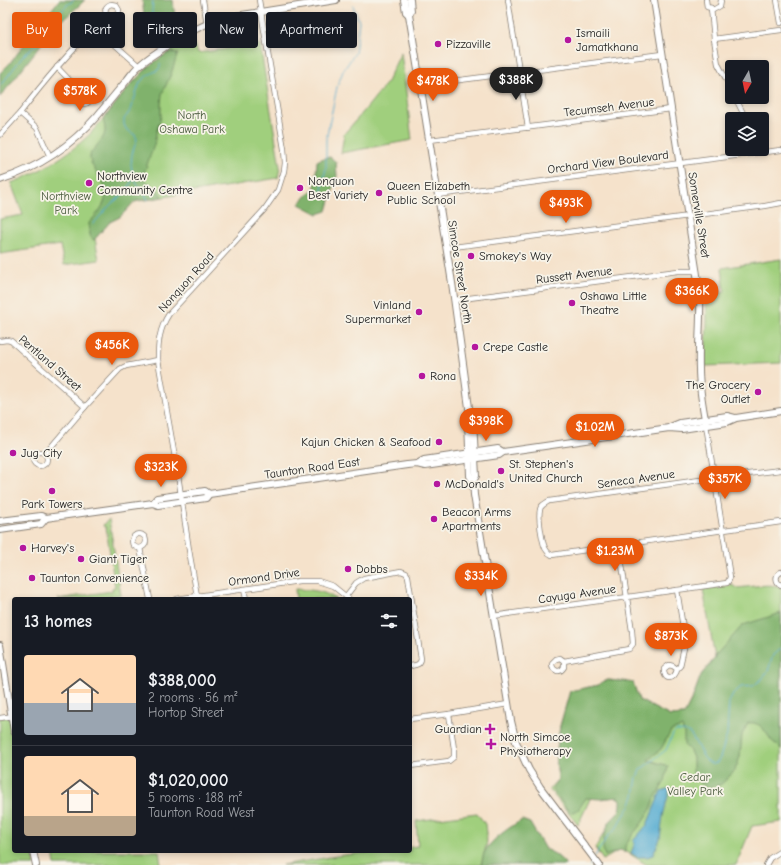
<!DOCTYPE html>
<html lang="en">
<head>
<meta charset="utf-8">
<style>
  :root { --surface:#171b24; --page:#20242c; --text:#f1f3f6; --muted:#9ea1a6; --line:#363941; --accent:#ea580c }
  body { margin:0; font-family:"Comic Neue",sans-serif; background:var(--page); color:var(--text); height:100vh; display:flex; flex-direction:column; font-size:15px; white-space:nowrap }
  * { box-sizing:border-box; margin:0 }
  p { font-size:13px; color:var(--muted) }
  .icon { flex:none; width:22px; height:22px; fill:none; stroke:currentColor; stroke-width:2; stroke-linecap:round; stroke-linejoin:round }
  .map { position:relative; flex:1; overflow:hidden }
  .sheet { position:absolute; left:12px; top:597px; width:400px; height:256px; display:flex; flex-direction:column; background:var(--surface); border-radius:4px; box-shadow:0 2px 6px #0003 }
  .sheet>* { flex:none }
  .top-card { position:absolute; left:12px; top:12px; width:400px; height:36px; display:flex; gap:8px }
  .needle { width:26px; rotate:189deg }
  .tools { position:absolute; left:725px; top:60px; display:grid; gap:8px }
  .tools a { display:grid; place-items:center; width:44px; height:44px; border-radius:4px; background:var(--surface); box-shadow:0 2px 6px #0003; font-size:20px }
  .price { position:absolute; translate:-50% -34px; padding:0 9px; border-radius:14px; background:var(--accent); color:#fff; font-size:13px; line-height:26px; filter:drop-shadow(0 1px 2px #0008) }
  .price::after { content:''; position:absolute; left:50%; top:24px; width:12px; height:9px; margin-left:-6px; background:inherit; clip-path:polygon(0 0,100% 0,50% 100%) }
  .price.selected { background:#222; color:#fff }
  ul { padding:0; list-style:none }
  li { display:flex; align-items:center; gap:12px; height:100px; padding:0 12px }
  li+li { border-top:1px solid var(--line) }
  li span { display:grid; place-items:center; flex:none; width:112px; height:80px; border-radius:4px; color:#555 }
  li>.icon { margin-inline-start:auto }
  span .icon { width:48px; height:48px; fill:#fffc; stroke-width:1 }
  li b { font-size:17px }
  h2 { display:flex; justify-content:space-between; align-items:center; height:48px; padding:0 12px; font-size:17px }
  .chip { padding:0 14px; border-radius:4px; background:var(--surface); box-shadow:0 2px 6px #0003; font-size:14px; line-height:36px }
  .chip.selected { background:var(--accent); color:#fff }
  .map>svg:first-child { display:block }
  .green { fill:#a0cf7d; stroke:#5e764c }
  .forest { fill:#80b26c; stroke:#4e6744 }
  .water { fill:#54acd1; stroke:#386476 }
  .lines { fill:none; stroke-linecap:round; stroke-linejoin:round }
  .stream { stroke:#54acd1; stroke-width:1 }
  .street-casing { stroke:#887f74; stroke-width:6 }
  .secondary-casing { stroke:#887f74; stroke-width:8 }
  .street { stroke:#fff; stroke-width:4.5 }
  .secondary { stroke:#fff; stroke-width:6 }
  .poi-dot { fill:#b5179e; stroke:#f7f3e8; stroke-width:1.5 }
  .labels { text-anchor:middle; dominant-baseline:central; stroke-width:3.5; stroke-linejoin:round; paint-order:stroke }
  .poi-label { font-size:12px; fill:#1c1c1c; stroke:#f7f3e8; text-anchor:start }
  .street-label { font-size:12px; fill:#1c1c1c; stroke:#f7f3e8 }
  .park-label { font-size:12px; fill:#4a5b3e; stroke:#f7f3e8 }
</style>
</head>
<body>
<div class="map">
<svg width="781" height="865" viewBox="0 0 781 865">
  <rect width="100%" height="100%" fill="#f7f3e8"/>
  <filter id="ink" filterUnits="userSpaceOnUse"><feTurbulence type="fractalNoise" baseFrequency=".025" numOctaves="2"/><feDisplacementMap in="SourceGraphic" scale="8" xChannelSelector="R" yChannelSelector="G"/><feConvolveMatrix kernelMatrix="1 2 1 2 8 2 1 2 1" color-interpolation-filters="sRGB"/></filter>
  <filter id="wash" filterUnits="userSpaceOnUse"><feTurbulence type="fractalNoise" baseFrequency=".012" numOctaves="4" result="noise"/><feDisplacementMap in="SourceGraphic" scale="16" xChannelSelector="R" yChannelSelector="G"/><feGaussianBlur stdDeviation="0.9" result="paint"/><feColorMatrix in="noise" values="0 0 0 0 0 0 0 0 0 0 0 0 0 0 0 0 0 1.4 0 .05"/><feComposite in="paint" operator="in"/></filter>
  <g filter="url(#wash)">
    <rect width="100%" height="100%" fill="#f5e2cb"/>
    <g class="green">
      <path d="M193 38 198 53 260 44 280 167 278 178 127 203 94 233 99 260 64 265 60 245 0 254V219L23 215 11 183C40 172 67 156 89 135 108 115 123 91 143 72 158 58 175 47 193 38Z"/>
      <polygon points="401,52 412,140 341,153 344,134 364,111 386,84"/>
      <polygon points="781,259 781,363 705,366 707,321 706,295 725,292 722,268"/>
      <polygon points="109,519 121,595 94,599 58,599 112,591 112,588 115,587 106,527 104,527 103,525"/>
      <path d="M730 585H732L737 588C748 587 772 583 781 587V822L752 826 736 865H647L622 849 603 860 595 848 603 835 617 819 627 802 595 788 578 825 549 789 558 779 556 758 560 726 570 691 599 685 600 683 607 680 633 682 639 700 670 716 684 715 693 697 701 675 715 658 703 589 727 586Z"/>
      <path d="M295 589C310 590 323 590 336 599H296Z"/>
      <polygon points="11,716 14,732 14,851 33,851 35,865 0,865 0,718"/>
      <polygon points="477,813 485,824 487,842 481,865 282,865 336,856 381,851 410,851 410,847 418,846 416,821"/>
      <polygon points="53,851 159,851 161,865 55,865"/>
    </g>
    <g class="forest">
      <path d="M59 0H85C76 9 65 17 56 27 36 49 19 74 0 97V73L10 63Z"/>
      <polygon points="142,0 173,0 176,27 154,43 144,15"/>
      <path d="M171 52 178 53 171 74 162 94 161 105V117L156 133 154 145 143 176V179C151 186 157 186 162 197L137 201 133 203 125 212 120 217 110 222 94 240 92 239 90 235 89 223C97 214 109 202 105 188 103 183 99 177 96 172 94 168 90 162 90 158 90 154 91 152 93 150 103 138 108 135 103 120 120 98 145 63 171 52Z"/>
      <polygon points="330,157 336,162 337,176 327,211 318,214 299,204 315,187 317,161 321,159"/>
      <path d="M781 613V749C778 746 776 744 773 742 765 733 762 721 748 723L742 735 740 757 735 770 728 778 720 785 708 787 700 783 693 773V758L690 751 684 745V734L682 727 671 731 661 749 648 760 666 765 668 767 665 781 655 798 651 809 642 823 634 833 625 846V853L621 850 605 856C601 848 604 833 608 825 610 820 615 817 618 813 621 809 621 804 621 800L619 797 600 799 586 798 578 810 570 813 552 789 558 779 556 758 560 726 570 691 599 685 600 683 607 680 633 682 639 700 670 716 684 715 693 697 701 675 715 658V656L743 625Z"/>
      <path d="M522 820 530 823 545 849 555 854 563 861 566 865H481C482 861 483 857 484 853 489 841 511 826 522 820Z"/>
    </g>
    <polygon class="water" points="670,788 663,816 660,839 653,855 647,857 637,857 631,853 635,843 633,841 647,825 661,791"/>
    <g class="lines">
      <g class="stream">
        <polyline points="153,0 152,11 155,39"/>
        <polyline points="0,86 24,55 36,45 54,20 67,5 74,0"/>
        <path d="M134 177C136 186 144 191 148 200"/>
        <polyline points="321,195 326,167 326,140 337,87 343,71 355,53 359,21 353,6"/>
        <polyline points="93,224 111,204 126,192 131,183 133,175 131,165 132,154 137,139 135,135 126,129 124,124 124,119 131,110 135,97 140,82 148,75 158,70 160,67 160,64"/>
        <path d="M595 856 608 836 615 830 629 808 634 796 637 777 640 770 666 750 673 734 676 731C681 731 687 731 691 735 696 741 703 761 711 764 713 765 714 764 717 763L720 758 727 735 729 702 734 693 741 687 753 686 762 679 768 671 773 655 781 648"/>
        <polyline points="590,865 592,860"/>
      </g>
    </g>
  </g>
  <g filter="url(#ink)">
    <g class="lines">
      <defs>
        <g id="street">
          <polyline points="203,0 207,24"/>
          <polyline points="508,0 528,128"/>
          <polyline points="706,0 707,7 711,8 714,39 718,64 732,90"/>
          <polyline points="777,0 781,23"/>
          <polyline points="711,8 713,10 720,6 721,0"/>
          <path d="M95 27 107 15 112 17 118 14 119 10 116 5 111 4C105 6 104 11 107 15"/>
          <polyline points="714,39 781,30"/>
          <path d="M57 67 77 88 80 92 77 97 78 102 83 104C90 104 92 99 89 93L84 91 80 92"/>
          <polyline points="421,85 662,54"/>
          <polyline points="735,97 746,119"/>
          <polyline points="0,135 20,113"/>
          <polyline points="430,140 671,109"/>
          <path d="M50 157 37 128 20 113C43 83 67 54 95 27L139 66"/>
          <polyline points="437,195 781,150"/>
          <polyline points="446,248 765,206 781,203"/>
          <polyline points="454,300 678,271 697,271"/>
          <polyline points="0,341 7,340 11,341 85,407"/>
          <circle cx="40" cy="459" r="7"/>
          <polyline points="45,454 85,407 120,369 126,366 158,360"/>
          <path d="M781 470 714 478 549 501C546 503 543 504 541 507 537 513 542 546 547 551 548 553 550 554 552 555L717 531 781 522"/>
          <circle cx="139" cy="541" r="7"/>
          <polyline points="140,548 150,599"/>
          <path d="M781 572C775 575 775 582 781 585"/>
          <polyline points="244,589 246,599"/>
          <path d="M197 596 189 550 178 475 158 360C158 343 159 329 169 314L264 210 278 190 284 171 285 163 284 149 259 0"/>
          <path d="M346 596 356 583 364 578 401 571 406 573 408 576 421 659C420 665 416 665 410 666"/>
          <polyline points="177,599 299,581 318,581 333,586 349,599"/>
          <polyline points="493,616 727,583 729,580 730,577 706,425"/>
          <path d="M564 661V667C560 674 552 671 552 663L556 659 560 658 564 661 629 649 633 644 632 631 619 545"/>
          <path d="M677 669C675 681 663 681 664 669L669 665 673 666 677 669 680 666 684 648 685 640 677 590"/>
          <polyline points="0,718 14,716"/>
          <polyline points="410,719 449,714 508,704"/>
          <polyline points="410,766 449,761 454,757 454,749 449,714"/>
          <polyline points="766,865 770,858 781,851"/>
        </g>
        <g id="secondary">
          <polyline points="404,0 406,12 409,15 413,39 452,283 470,415 473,420 476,476 473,481 474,495 511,721 516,742 529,770 540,787 599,865"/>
          <path d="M654 0 700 294C701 319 698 344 699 369 699 388 703 407 706 425"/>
          <polyline points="409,15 411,11 410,0"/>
          <path d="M0 180C38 168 72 145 98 115 107 104 117 92 127 80 131 75 134 70 139 66 144 61 150 57 156 53 177 38 198 26 223 18L336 0"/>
          <polyline points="470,415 468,420 470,476 473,481"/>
          <polyline points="670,427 680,423 727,416 735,418"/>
          <polyline points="417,464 424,460 498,449 503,452"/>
          <polyline points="153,503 157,498 205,491 209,494"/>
          <polyline points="0,521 41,516 46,518 153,503 158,505 206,498 209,494 407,465 417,464 425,466 499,455 503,452 669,428 682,429 727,422 736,418 781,411"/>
          <polyline points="0,530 41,524 46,518"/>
          <polyline points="0,645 14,731"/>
          <polyline points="33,851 36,865"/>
        </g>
      </defs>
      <use href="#street" class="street-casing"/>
      <use href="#secondary" class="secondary-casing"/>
      <use href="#street" class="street"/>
      <use href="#secondary" class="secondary"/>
    </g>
  </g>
  <g class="poi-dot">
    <circle cx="568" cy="40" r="4"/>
    <circle cx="438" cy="44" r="4"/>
    <circle cx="89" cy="183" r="4"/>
    <circle cx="300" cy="188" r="4"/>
    <circle cx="379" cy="193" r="4"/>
    <circle cx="471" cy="256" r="4"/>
    <circle cx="572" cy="303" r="4"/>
    <circle cx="419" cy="312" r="4"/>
    <circle cx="475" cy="347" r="4"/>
    <circle cx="422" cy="376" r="4"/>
    <circle cx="758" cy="392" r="4"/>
    <circle cx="439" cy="442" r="4"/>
    <circle cx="13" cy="453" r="4"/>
    <circle cx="501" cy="471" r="4"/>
    <circle cx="437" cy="484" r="4"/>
    <circle cx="52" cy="491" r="4"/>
    <circle cx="434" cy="519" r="4"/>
    <circle cx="23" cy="548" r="4"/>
    <circle cx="81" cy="559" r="4"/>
    <circle cx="348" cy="569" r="4"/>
    <circle cx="32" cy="578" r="4"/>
    <path d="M488 723h4v4h4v4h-4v4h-4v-4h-4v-4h4z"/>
    <path d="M489 738h4v4h4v4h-4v4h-4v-4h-4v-4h4z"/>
  </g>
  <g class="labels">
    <g class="poi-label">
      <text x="576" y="33">Ismaili<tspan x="576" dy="14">Jamatkhana</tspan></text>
      <text x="446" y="44">Pizzaville</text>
      <text x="97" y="176">Northview<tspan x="97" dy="14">Community Centre</tspan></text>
      <text x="308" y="181">Nonquon<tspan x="308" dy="14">Best Variety</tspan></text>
      <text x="387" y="186">Queen Elizabeth<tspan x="387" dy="14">Public School</tspan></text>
      <text x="479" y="256">Smokey's Way</text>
      <text x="580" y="296">Oshawa Little<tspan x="580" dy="14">Theatre</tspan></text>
      <text x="411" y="305" text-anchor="end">Vinland<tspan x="411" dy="14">Supermarket</tspan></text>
      <text x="483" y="347">Crepe Castle</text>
      <text x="430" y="376">Rona</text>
      <text x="750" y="385" text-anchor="end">The Grocery<tspan x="750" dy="14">Outlet</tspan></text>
      <text x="431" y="442" text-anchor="end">Kajun Chicken &amp; Seafood</text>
      <text x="21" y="453">Jug City</text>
      <text x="509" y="464">St. Stephen's<tspan x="509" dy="14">United Church</tspan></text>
      <text x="445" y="484">McDonald's</text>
      <text x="52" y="504" text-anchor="middle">Park Towers</text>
      <text x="442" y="512">Beacon Arms<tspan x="442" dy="14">Apartments</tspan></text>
      <text x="31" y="548">Harvey's</text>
      <text x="89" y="559">Giant Tiger</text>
      <text x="356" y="569">Dobbs</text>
      <text x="40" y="578">Taunton Convenience</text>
      <text x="482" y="729" text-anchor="end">Guardian</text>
      <text x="500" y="737">North Simcoe<tspan x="500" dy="14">Physiotherapy</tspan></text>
    </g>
    <g class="street-label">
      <text transform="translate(609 107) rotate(-7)">Tecumseh Avenue</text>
      <text transform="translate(608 162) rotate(-7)">Orchard View Boulevard</text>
      <text transform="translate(699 215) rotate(81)">Somerville Street</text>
      <text transform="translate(460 272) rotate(81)">Simcoe Street North</text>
      <text transform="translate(574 275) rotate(-7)">Russett Avenue</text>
      <text transform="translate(186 282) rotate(-48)">Nonquon Road</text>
      <text transform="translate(50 363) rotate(41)">Pentland Street</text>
      <text transform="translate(312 468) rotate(-8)">Taunton Road East</text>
      <text transform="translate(636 479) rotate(-8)">Seneca Avenue</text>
      <text transform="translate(264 577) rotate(-8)">Ormond Drive</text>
      <text transform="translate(577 594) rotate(-8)">Cayuga Avenue</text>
    </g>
    <g class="park-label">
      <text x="192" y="115">North<tspan x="192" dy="14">Oshawa Park</tspan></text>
      <text x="66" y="196">Northview<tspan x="66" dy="14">Park</tspan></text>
      <text x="695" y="777">Cedar<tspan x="695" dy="14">Valley Park</tspan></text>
    </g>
  </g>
</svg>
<div class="tools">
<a><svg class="needle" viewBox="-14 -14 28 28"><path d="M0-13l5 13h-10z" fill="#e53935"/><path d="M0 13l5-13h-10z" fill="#9ea1a6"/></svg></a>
<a><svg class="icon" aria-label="layers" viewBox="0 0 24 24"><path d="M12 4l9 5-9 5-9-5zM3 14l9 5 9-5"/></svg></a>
</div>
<b class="price selected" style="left:516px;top:101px">$388K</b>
<b class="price" style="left:433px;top:102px">$478K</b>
<b class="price" style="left:80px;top:112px">$578K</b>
<b class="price" style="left:566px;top:224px">$493K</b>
<b class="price" style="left:692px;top:312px">$366K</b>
<b class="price" style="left:112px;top:366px">$456K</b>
<b class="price" style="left:486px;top:442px">$398K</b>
<b class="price" style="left:595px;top:448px">$1.02M</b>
<b class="price" style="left:161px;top:488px">$323K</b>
<b class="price" style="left:725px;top:500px">$357K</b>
<b class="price" style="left:615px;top:572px">$1.23M</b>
<b class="price" style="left:481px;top:597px">$334K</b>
<b class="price" style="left:671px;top:657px">$873K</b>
<div class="top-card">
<a class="chip selected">Buy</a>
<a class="chip">Rent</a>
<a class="chip">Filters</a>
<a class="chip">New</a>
<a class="chip">Apartment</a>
</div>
<section class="sheet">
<h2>13 homes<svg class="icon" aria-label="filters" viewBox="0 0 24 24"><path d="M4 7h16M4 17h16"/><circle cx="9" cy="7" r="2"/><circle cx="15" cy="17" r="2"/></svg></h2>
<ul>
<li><span style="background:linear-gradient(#ffd9b3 60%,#9aa5b1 0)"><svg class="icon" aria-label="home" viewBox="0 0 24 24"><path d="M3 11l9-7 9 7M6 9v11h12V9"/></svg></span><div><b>$388,000</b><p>2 rooms · 56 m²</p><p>Hortop Street</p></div></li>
<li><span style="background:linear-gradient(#ffd9b3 75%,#b9a48a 0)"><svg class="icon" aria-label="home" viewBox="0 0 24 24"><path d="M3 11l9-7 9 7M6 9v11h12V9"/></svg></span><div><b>$1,020,000</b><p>5 rooms · 188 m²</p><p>Taunton Road West</p></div></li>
</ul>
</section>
</div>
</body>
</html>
